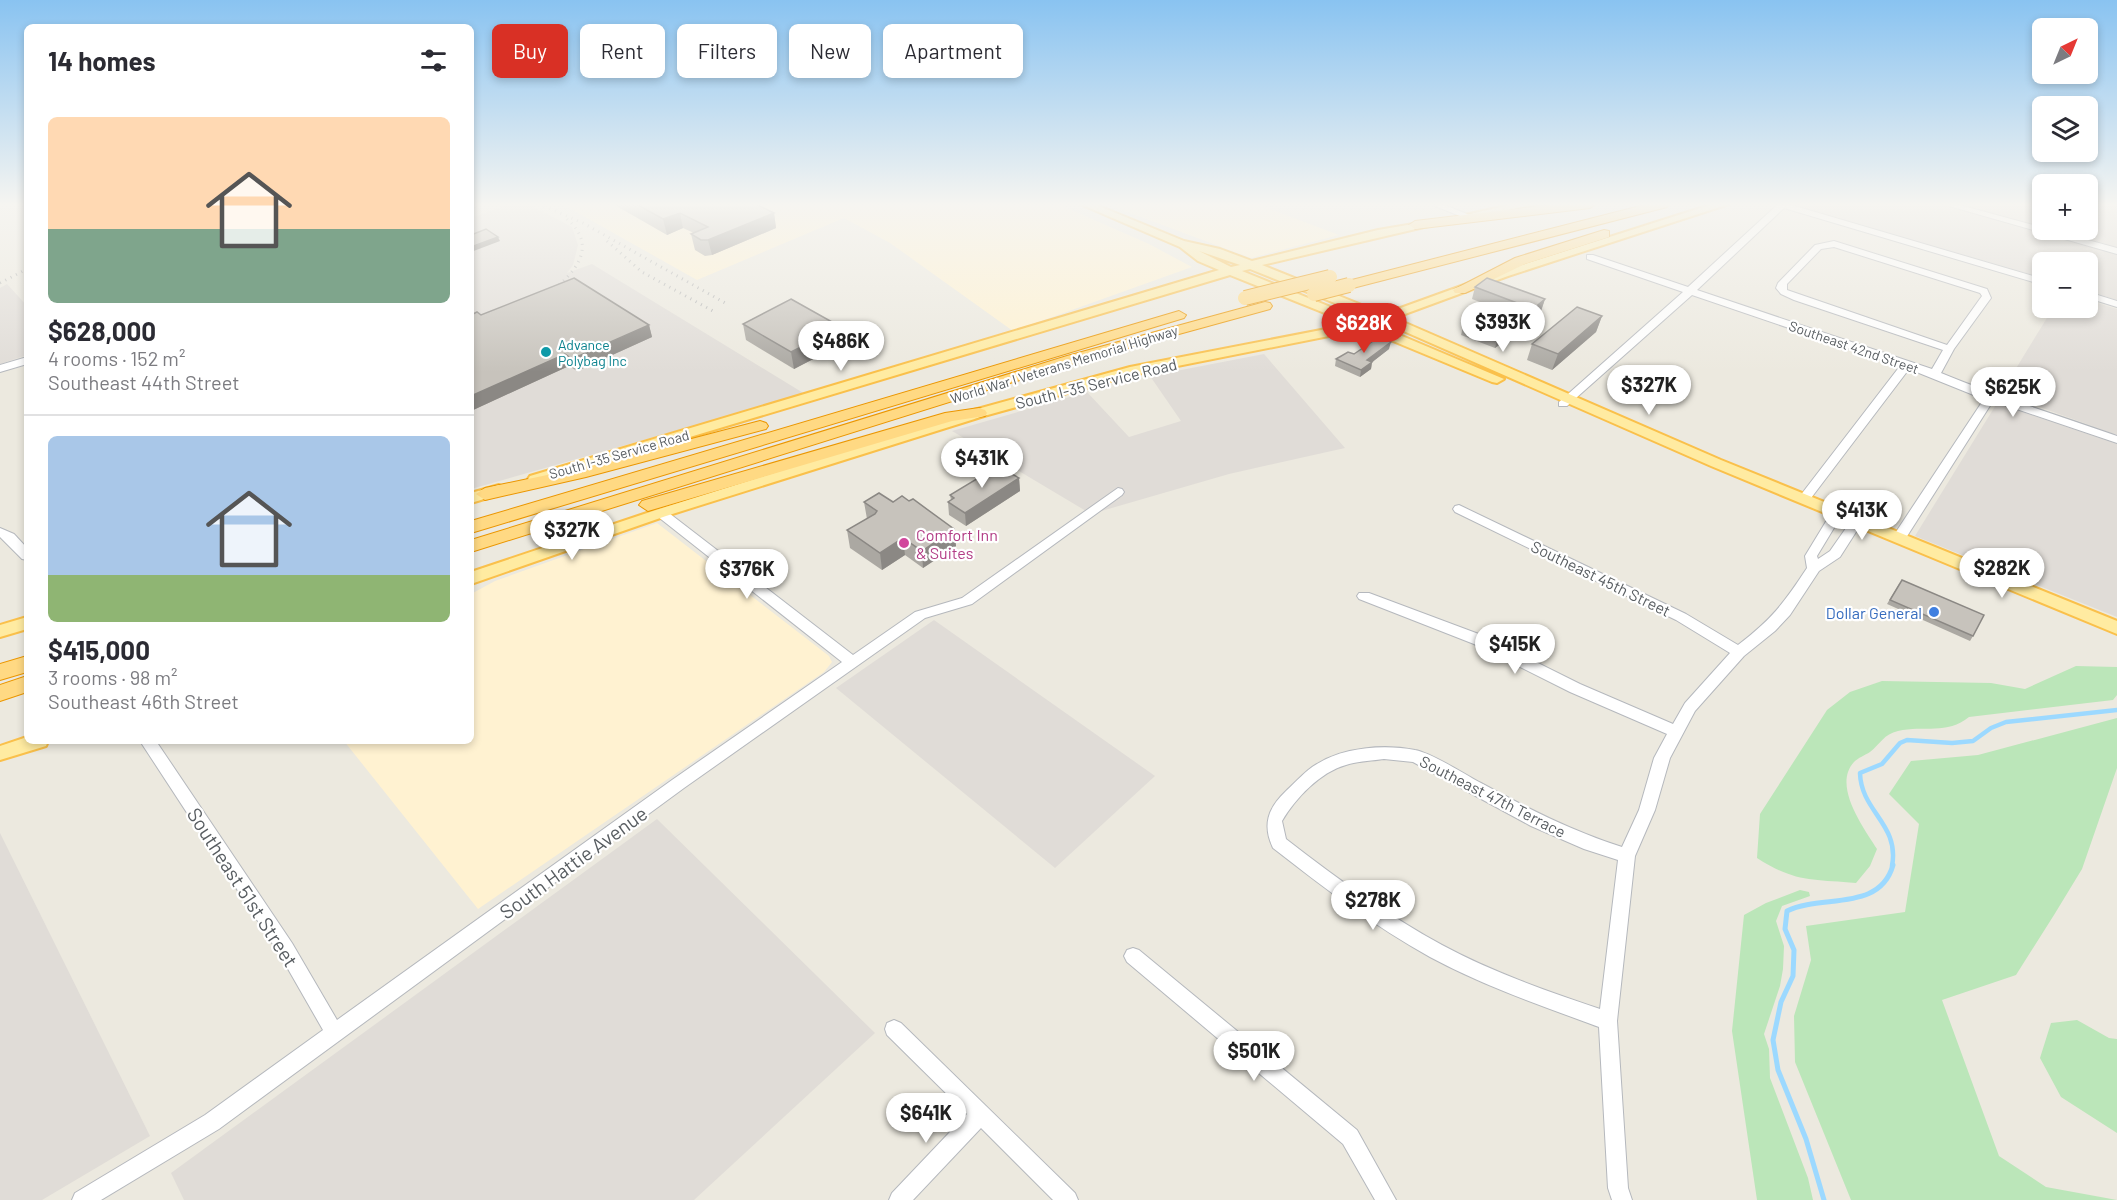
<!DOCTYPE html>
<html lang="en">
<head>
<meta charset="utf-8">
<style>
  :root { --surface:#fff; --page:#f7f7f7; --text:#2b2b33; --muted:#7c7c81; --line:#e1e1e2; --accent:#d93025 }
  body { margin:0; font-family:Barlow,sans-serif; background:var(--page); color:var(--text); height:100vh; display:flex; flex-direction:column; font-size:22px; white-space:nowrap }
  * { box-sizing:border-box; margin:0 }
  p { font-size:20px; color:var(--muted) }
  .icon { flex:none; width:33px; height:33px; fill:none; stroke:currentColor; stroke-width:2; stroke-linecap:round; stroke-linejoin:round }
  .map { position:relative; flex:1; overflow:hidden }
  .details { position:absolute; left:24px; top:24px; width:450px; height:720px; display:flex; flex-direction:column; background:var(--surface); border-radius:9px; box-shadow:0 3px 9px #0003 }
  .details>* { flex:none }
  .top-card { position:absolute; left:492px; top:24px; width:570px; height:54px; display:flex; gap:12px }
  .needle { width:39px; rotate:43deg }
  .fabs { position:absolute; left:2032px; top:18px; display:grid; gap:12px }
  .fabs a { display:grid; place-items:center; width:66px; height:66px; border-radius:9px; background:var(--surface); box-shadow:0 3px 9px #0003; font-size:30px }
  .price { position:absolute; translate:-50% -51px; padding:0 14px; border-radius:21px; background:#fff; color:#222; font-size:20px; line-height:39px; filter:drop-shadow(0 2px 3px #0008) }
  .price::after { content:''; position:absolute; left:50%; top:36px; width:18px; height:14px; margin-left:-9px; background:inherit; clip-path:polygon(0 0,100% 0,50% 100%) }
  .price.selected { background:var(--accent); color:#fff }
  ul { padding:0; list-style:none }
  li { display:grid; align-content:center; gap:12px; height:318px; padding:0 24px }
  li+li { border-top:2px solid var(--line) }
  li span { display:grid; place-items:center; height:186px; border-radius:9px; color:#555 }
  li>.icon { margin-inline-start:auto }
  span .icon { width:108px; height:108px; fill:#fffc; stroke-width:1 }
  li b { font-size:26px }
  h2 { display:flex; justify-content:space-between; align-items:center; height:72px; padding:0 24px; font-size:26px }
  .chip { padding:0 21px; border-radius:9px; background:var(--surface); box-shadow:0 3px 9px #0003; font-size:21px; line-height:54px }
  .chip.selected { background:var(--accent); color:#fff }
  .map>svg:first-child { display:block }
  .commercial { fill:#fff2d1 }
  .industrial { fill:#e0dcd7 }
  .green { fill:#bbe6b9 }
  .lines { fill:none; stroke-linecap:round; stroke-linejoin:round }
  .stream-far1 { stroke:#9cd9ff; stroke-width:4.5 }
  .stream { stroke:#9cd9ff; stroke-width:5 }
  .minor-casing { stroke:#b5b8bd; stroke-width:2 }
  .major-casing { stroke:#fac04b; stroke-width:4 }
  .highway-casing { stroke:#eb9600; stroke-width:2 }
  .minor { fill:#fff; fill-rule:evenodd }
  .major { fill:#ffeba1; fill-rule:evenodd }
  .highway { fill:#ffd983; fill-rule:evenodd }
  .rail { stroke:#b1b2b2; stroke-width:3; stroke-dasharray:1 5; stroke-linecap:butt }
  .highway-bridge-casing { stroke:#eb9600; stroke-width:16; stroke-linecap:butt }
  .highway-bridge { stroke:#ffd983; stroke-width:14 }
  .wall { fill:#aba8a2 }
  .shaded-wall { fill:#8b8884 }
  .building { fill:#c7c3bc; stroke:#8b8884; stroke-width:1.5 }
  .culture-dot { fill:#0f9aa8; stroke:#fff; stroke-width:2 }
  .hotel-dot { fill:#d1479c; stroke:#fff; stroke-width:2 }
  .shop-dot { fill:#3f7fe0; stroke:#fff; stroke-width:2 }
  .labels { text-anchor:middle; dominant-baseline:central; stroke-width:4.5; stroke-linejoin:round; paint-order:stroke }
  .far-culture-label { font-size:14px; fill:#0d838f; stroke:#fff; text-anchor:start }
  .far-street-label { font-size:14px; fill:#585d61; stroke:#fff }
  .street-label { font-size:16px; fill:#585d61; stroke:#fff }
  .hotel-label { font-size:16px; fill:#b23c85; stroke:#fff; text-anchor:start }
  .shop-label { font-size:16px; fill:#366cbe; stroke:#fff; text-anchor:end }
  .near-street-label { font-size:20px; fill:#585d61; stroke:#fff }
</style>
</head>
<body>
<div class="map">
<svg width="2117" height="1200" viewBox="0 0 2117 1200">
  <rect width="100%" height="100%" fill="#ece9df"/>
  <g class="commercial">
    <polygon points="562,204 1058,204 1149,244 1192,267 1013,331 890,243 844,218 697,280"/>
    <polygon points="1106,204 1257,204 1339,235 1251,258"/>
    <polygon points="657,523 829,656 832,662 824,672 478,909 344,741 471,741 471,594 495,581"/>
  </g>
  <g class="industrial">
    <polygon points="510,204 528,204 572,227 578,245 573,265 567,273 592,264 805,394 471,489 471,218"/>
    <polygon points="1788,204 2043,204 2043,230 2088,230 2088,204 2117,204 2117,300 2088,291 2088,262 2043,262 2043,278"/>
    <polygon points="7,284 27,306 27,355 0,364 0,288"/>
    <polygon points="2088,300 2117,309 2117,435 2001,393 2053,308 2088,308"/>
    <polygon points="1264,354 1345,448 1229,474 1091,514 952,431 1087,392 1129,437 1181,421 1150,376"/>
    <polygon points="1997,403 2117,444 2117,617 1915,536"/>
    <polygon points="934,620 1155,776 1055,868 836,688"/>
    <polygon points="657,819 875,1033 694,1200 184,1200 171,1173"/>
    <polygon points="0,833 150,1136 42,1200 0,1200"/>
  </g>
  <g class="green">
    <path d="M2076 666 2117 667V695L2113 700 1969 717C1947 735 1924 725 1898 731 1884 734 1880 744 1870 752 1865 755 1858 758 1854 762 1832 786 1864 828 1877 849L1870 866 1856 883C1812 879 1796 883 1757 858L1760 814 1827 710 1850 692 1882 681 1991 683 2025 689Z"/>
    <polygon points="2117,718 2117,768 2082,869 2054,915 2016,975 1942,1000 1999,1156 2046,1187 2117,1200 1851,1200 1795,1062 1794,1016 1811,960 1806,926 1905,912 1919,824 1889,794 1911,761 1978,755"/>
    <polygon points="1800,890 1809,892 1810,896 1782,906 1776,921 1784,946 1783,969 1780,986 1764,1034 1769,1049 1770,1078 1808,1178 1813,1200 1757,1200 1732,1031 1744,915 1766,903"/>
    <polygon points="2077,1020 2109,1038 2117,1039 2117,1133 2061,1097 2040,1058 2051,1023"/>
  </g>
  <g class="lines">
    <path class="stream-far1" d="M1892 866C1900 824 1861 812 1860 773L1882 764 1900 743 1907 740 1952 743 1973 741 1991 728 2006 722 2117 710"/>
    <path class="stream" d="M1824 1200 1806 1139 1778 1070 1773 1040 1781 1002 1793 976 1794 950 1785 929 1787 911C1822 894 1880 912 1893 865"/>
    <defs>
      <g id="minor">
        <polygon points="471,204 480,204 471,209"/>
        <polygon points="1430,204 1442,204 1472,216 1465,218"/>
        <path d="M1775 204H1788L2043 279V285L1784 208 1697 290 1932 369 1943 350 1794 300 1781 294 1776 288 1778 283 1815 245 1834 241 1987 289 1991 298 1954 349 1941 373C1998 397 2058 415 2117 436V443L1993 401 1904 541H1894L1893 538 1894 535 1982 402 1981 398 1909 369 1808 502H1800L1798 499 1800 496 1900 366 1692 295 1567 406H1559V402L1683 292 1587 259V255H1593L1688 287 1776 206ZM1834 247 1980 293 1982 296 1947 345 1787 290V284L1821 249Z"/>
        <polygon points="1942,204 1956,204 2117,248 2117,254"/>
        <polygon points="2088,292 2117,301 2117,307 2088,298"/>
        <polygon points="27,357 27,364 0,372 0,365"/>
        <polygon points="1118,488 1122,489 1124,492 1122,495 972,604 925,618 684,788 219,1129 101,1200 72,1200 75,1193 205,1115 323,1030 280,955 140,741 156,741 292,943 337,1020 672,780 842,662 657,516 655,513 657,510 665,510 853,655 915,612 962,598"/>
        <path d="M1459 505 1686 614 1738 645C1772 619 1784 603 1807 568L1805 556 1833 510 1837 509 1843 513 1817 556 1818 559 1830 551 1853 518H1861L1863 521 1840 557 1819 571 1790 615 1775 631 1744 656 1695 711 1670 758 1655 810 1635 856 1617 1021 1628 1188 1632 1200H1612L1608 1188 1599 1027C1542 1006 1484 986 1430 957 1374 926 1323 887 1273 848 1262 825 1268 808 1286 791 1296 782 1306 770 1317 764 1343 747 1385 744 1415 750 1432 753 1464 774 1481 783 1527 808 1572 831 1622 847L1639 810 1654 758 1667 734 1570 692 1474 644 1359 599 1357 596 1359 593H1369L1484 636 1580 684 1673 724 1685 703 1730 653 1676 620 1455 512 1453 509 1455 506ZM1384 759 1413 762 1531 826 1584 849 1618 860 1600 1009C1547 991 1492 972 1442 945 1387 915 1336 878 1286 839L1282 821C1295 799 1320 772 1346 765 1358 761 1372 761 1384 759Z"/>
        <polygon points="0,528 14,534 27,548 27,560 22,559 0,537"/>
        <polygon points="1133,948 1139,950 1357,1130 1396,1200 1375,1200 1343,1144 1127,962 1124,956 1127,950"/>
        <polygon points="894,1020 901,1023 1075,1193 1078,1200 1053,1200 981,1128 913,1200 889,1200 892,1193 967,1114 887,1035 885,1029 887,1023"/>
      </g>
      <g id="major">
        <path d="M1080 204H1094L1184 241 1220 249 1252 261 1378 230 1437 220V224L1262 265 1384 314 1500 272 1713 204H1729L1508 276 1394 318 1721 460 2117 621V634L1711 466 1383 322 1376 325 1504 379 1497 383 1492 382 1364 329 1132 375 984 416 666 516 471 584V572L656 510 974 410 1130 367 1352 324 1230 275 540 482H530L528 479 530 476 1219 270 1198 261 1180 247ZM1199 251 1240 265 1231 267ZM1250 269 1372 318 1365 321 1242 271Z"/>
        <polygon points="1514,204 1536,204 1461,220 1456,217"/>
        <polygon points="499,485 504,487 506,490 504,493 471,503 471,493"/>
        <polygon points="27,617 27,629 0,637 0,625"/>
        <polygon points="27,737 27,741 48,741 46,746 0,760 0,746"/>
      </g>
      <g id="highway">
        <polygon points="1558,204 1596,204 1590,208 1415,229 1409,225 1415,221"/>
        <polygon points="1648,204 1669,204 1667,207 1349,289 1342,285 1344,282"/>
        <polygon points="1604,230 1609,231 1609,237 1525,264 1465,293 1455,293 1453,290 1515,258"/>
        <polygon points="1265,302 1270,303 1272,306 1270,309 1077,362 471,552 471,540 1067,356"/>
        <polygon points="1179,311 1186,315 1184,318 471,533 471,521"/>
        <polygon points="979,408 985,410 987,413 985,416 952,421 648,511 639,505 642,501 945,413"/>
        <polygon points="760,421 766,423 768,426 766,429 586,477 485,500 476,494 485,488 585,467"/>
        <polygon points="27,656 27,672 0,680 0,664"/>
        <polygon points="27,676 27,692 0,701 0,685"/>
      </g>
    </defs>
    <use href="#minor" class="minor-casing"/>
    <use href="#major" class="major-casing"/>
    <use href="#highway" class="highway-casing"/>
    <use href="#minor" class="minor"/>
    <use href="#major" class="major"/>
    <use href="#highway" class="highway"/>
    <g class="rail">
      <polyline points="544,206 583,223 727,304"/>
      <polyline points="607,241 642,272 713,311"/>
      <polyline points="0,283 27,269"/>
      <path d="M550 293C575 272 599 247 567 219"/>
    </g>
    <defs>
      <g id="highway-bridge">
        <polyline points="1314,294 1349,285"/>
        <polyline points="1245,298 1330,277"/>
      </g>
    </defs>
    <use href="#highway-bridge" class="highway-bridge-casing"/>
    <use href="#highway-bridge" class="highway-bridge"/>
  </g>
  <g class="wall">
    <polygon points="613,204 756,204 774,213 776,228 712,255 705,256 695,250 691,234 694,233 683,228 667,235"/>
    <polygon points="1475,287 1545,299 1541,311 1529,321 1472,299"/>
    <polygon points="471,315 649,325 652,337 577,371 569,366 471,411"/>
    <polygon points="1602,316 1596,332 1552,370 1527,360 1532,344"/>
    <polygon points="1464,323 1512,326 1509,338 1495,348 1461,335"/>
    <polygon points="743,324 841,327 844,343 794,369 746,340"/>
    <polygon points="1389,349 1372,362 1371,369 1360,377 1335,366 1336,359 1354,354"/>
    <polygon points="1019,478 1020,491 966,526 949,515 948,502 951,500 950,495"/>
    <polygon points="864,502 893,502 954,529 956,546 923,568 905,555 882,570 850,548 847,530 867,519"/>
    <polygon points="1899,584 1973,636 1970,641 1887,604"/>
  </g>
  <g class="shaded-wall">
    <polygon points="680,213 683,228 667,235 663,219"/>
    <polygon points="774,213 776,228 712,255 708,240"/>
    <polygon points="498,237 500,241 471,252 471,247"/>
    <polygon points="1545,299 1541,311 1529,321 1533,309"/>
    <polygon points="1602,316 1596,332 1552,370 1558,354"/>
    <polygon points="649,325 652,337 577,371 572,359"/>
    <polygon points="1512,326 1509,338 1495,348 1498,336"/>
    <polygon points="841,327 844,343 794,369 791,352"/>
    <polygon points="1391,342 1389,349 1366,367 1367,360"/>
    <polygon points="565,354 569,366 471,411 471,396"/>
    <polygon points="1372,362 1371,369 1360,377 1361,370"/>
    <polygon points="1019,478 1020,491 966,526 965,513"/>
    <polygon points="954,529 956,546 923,568 922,551"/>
    <polygon points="903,538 905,555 882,570 880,553"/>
  </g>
  <g class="building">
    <polygon points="636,204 756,204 774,213 708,240 701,240 691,234 708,227 680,213 663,219"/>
    <polygon points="486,229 498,237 471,247 471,235"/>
    <polygon points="574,278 649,325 572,359 565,354 471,396 471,315 477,312 481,315"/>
    <polygon points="1487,278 1545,299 1533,309 1475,287"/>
    <polygon points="791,299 841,327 791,352 743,324"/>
    <polygon points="1577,307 1602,316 1558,354 1532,344"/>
    <polygon points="1478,312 1512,326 1498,336 1464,323"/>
    <polygon points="1379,337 1391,342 1367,360 1372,362 1361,370 1336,359 1348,352 1354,354"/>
    <polygon points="998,466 1019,478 965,513 948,502 954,498 950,495"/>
    <polygon points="879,493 893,502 902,496 909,501 913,499 954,529 922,551 903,538 880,553 847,530 875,514 877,511 864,502"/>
    <polygon points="1902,580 1984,615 1973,636 1890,600"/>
  </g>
  <linearGradient id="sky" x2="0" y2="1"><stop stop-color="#89c3f1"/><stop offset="0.55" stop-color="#f6f5f1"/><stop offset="1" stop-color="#f6f5f1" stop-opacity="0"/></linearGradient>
  <rect width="2117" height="372" fill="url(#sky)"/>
  <circle class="culture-dot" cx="546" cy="352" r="6"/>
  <circle class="hotel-dot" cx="904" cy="543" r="6"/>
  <circle class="shop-dot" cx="1934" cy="612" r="6"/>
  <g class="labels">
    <g class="far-culture-label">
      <text x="558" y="344">Advance<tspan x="558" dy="16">Polybag Inc</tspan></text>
    </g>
    <g class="far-street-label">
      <text transform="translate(1854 347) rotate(19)">Southeast 42nd Street</text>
      <text transform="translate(1064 364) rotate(-17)">World War I Veterans Memorial Highway</text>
      <text transform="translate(619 454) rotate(-16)">South I-35 Service Road</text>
    </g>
    <g class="street-label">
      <text transform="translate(1096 383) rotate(-14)">South I-35 Service Road</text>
      <text transform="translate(1601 578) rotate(26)">Southeast 45th Street</text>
      <text transform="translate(1493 796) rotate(27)">Southeast 47th Terrace</text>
    </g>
    <g class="hotel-label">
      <text x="916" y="534">Comfort Inn<tspan x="916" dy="18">&amp; Suites</tspan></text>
    </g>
    <g class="shop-label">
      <text x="1922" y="612">Dollar General</text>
    </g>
    <g class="near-street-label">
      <text transform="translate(573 862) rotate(-36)">South Hattie Avenue</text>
      <text transform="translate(243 887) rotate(57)">Southeast 51st Street</text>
    </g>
  </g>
</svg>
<div class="fabs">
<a><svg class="needle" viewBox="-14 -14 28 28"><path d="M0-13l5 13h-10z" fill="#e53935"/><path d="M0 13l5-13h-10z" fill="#7c7c81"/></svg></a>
<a><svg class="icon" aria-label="layers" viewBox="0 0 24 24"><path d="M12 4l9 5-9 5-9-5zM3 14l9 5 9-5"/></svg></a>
<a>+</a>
<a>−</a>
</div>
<b class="price" style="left:1503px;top:353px">$393K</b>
<b class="price selected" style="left:1364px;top:354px">$628K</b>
<b class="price" style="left:841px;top:372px">$486K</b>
<b class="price" style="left:1649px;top:416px">$327K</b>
<b class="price" style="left:2013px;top:418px">$625K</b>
<b class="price" style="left:982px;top:489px">$431K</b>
<b class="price" style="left:1862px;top:541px">$413K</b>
<b class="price" style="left:572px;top:561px">$327K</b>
<b class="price" style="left:2002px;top:599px">$282K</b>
<b class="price" style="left:747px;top:600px">$376K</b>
<b class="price" style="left:1515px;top:675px">$415K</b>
<b class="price" style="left:1373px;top:931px">$278K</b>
<b class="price" style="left:1254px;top:1082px">$501K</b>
<b class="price" style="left:926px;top:1144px">$641K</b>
<div class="top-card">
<a class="chip selected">Buy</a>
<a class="chip">Rent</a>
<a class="chip">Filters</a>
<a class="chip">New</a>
<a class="chip">Apartment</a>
</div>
<section class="details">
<h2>14 homes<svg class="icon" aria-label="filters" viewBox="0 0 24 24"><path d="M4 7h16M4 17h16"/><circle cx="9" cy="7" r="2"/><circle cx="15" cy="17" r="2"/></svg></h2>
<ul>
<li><span style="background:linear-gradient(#ffd9b3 60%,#7fa58c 0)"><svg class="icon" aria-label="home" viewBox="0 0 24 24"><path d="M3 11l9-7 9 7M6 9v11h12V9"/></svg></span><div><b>$628,000</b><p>4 rooms · 152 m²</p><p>Southeast 44th Street</p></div></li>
<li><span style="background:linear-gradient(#a9c7e8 75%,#8fb573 0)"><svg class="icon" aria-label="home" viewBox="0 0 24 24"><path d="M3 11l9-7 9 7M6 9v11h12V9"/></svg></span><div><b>$415,000</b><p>3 rooms · 98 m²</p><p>Southeast 46th Street</p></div></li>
</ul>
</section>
</div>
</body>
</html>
